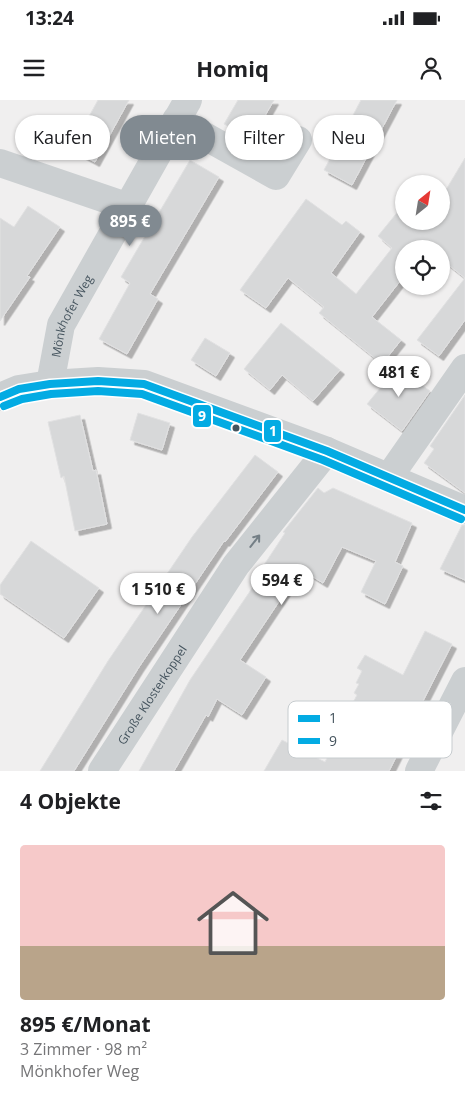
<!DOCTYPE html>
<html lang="de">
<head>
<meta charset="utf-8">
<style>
  :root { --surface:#fff; --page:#f2f2f2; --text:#202124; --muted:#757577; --accent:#818a91 }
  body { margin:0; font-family:"Open Sans",sans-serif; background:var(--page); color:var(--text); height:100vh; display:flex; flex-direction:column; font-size:19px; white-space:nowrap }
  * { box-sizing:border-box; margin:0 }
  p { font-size:16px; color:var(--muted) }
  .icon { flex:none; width:28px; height:28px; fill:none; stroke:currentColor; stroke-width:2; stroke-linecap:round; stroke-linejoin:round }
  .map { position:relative; height:671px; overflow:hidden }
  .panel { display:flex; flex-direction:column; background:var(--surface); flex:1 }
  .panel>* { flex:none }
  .guide { position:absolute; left:15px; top:15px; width:435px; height:45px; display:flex; gap:10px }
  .needle { width:32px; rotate:30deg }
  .controls { position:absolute; left:395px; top:75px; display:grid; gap:10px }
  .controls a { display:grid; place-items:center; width:55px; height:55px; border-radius:50%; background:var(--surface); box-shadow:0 1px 4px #0004; font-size:25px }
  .price { position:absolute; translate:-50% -42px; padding:0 11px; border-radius:18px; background:#fff; color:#222; font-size:16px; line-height:32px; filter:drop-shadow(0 1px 2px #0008) }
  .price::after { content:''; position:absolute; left:50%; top:30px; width:15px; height:11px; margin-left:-8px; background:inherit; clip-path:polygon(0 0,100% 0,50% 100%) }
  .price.active { background:var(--accent); color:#fff }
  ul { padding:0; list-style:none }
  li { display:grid; align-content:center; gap:10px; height:265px; padding:0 20px }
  li span { display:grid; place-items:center; height:155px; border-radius:5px; color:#555 }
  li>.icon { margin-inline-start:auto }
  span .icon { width:90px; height:90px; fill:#fffc; stroke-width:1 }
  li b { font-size:21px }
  h2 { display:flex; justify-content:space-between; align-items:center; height:60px; padding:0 20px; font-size:21px }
  .tag { padding:0 18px; border-radius:22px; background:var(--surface); box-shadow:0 1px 4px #0004; font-size:18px; line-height:45px }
  .tag.active { background:var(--accent); color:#fff }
  .status { display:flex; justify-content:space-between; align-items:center; height:35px; padding:0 25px; background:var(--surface); direction:ltr }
  .status svg { height:14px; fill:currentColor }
  header { display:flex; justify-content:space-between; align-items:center; height:65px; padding:0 20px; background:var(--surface); font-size:22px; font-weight:700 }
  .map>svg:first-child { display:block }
  .building { fill:#d7d8d9; stroke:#e1e1e2; filter:url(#shadow) }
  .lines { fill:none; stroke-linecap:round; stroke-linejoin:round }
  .minor { stroke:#cbcfd1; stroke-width:28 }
  .bus-1-casing { stroke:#fff; stroke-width:11 }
  .bus-2-casing { stroke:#fff; stroke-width:11 }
  .bus-1 { stroke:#03abe3; stroke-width:8 }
  .bus-2 { stroke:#03abe3; stroke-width:8 }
  .oneway { stroke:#747f86 }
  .bus-dot { fill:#45545e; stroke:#fff; stroke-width:2 }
  .labels { text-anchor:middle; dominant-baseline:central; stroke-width:4; stroke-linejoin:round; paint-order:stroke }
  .street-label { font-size:12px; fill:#45545e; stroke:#fff }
  .key { fill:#fff; stroke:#c7cccf; stroke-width:1 }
  .key-label { font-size:14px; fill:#45545e }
  .line-badge { stroke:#fff; stroke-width:2 }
  .badge-label { font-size:14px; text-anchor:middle; font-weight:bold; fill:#fff }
</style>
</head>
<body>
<div class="status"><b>13:24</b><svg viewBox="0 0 49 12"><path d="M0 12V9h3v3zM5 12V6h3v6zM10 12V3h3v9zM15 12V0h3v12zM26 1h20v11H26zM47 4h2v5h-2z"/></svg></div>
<header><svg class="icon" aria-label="menu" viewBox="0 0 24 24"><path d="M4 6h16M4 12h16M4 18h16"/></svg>Homiq<svg class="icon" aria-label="person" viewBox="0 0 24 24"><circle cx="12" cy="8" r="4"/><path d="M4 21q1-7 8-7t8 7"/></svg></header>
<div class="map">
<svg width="465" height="671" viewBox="0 0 465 671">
  <defs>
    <filter id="shadow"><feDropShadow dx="4.5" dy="4.5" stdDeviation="0" flood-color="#0004"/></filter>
  </defs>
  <rect width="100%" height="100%" fill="#f0efef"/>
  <g class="building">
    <polygon points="98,0 129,0 95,62 71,49"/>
    <polygon points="238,0 274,0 251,40 224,24"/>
    <polygon points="361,0 397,0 352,85 324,70"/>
    <polygon points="465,58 465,178 441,159 441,149 404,149 404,176 372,217 401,240 382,264 319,213 324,207 288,178 266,208 240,190 306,99 342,125 346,121 360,132 331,173 356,194 392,148 378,136 404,104 404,121 441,121 441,98"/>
    <polygon points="190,60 219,77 150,194 158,199 127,254 99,239 130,183 121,177"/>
    <polygon points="28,106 60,127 27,176 30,177 0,221 0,118 14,127"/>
    <polygon points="465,178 465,220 439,256 417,240"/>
    <polygon points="281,223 340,270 313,301 282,275 270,290 244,269"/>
    <polygon points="205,238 230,253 216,276 191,260"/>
    <polygon points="404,259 404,272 430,291 402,331 367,304"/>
    <polygon points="465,295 465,393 424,363 434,349 430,346"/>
    <polygon points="138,313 170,323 162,350 130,340"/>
    <polygon points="80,315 93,371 96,370 107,424 75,431 64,376 61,378 48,322"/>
    <polygon points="255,355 278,372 225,442 224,441 139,567 74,671 40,671 108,561 192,437"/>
    <polygon points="318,388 324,393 333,388 412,423 395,462 403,466 385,504 361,492 376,461 342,447 323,483 302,470 292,486 290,485 240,560 266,577 242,615 217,599 208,617 206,615 174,671 139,671 190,580 265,469 262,468 285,433 283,432"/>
    <polygon points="462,425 465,425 465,480 440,469"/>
    <polygon points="31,441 99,488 64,538 0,494 0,485"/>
    <polygon points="425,531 452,544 400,646 401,647 389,671 264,671 282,640 325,662 351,611 349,610 357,595 354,593 359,584 356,583 362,571 357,568 365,555 403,575"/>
  </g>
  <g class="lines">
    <g class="minor">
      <polyline points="176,20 276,76 298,40"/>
      <polyline points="0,63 129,107"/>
      <path id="s1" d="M50 284 61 225 188 0"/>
      <polyline points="0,297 19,289 50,284 98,281 144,284 327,351 465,410"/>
      <polyline points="389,377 465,268"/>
      <path id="s2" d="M102 671 236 465 327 351"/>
      <polyline points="419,671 465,581"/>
    </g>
    <defs>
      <polyline id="bus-1" points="0,297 19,289 50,284 98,281 144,284 327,351 465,410"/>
      <polyline id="bus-2" points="4,306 22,299 51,294 98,291 142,294 323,360 461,419"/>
    </defs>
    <use href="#bus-1" class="bus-1-casing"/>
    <use href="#bus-2" class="bus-2-casing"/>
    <use href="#bus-1" class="bus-1"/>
    <use href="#bus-2" class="bus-2"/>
  </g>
  <defs><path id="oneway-shaft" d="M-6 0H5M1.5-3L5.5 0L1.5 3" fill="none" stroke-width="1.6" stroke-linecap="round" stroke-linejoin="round" transform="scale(1.25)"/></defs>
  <use class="oneway" href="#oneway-shaft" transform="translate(255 441) rotate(-52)"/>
  <circle class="bus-dot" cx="236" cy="328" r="4.5"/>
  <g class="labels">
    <g class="street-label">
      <text stroke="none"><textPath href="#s1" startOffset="72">Mönkhofer Weg</textPath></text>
      <text stroke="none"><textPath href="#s2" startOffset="91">Große Klosterkoppel</textPath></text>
    </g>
  </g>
  <rect x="288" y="601" width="164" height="57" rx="8" class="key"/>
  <rect x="298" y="615" width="22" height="7" fill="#03abe3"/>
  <rect x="298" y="638" width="22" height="6" fill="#03abe3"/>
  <g class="key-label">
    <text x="329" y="623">1</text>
    <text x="329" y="646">9</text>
  </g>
  <g class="line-badge">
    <rect x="192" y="304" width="20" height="24" rx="5" fill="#03abe3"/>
    <rect x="263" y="319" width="19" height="24" rx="5" fill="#03abe3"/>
  </g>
  <g class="badge-label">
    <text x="202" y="321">9</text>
    <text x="273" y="336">1</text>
  </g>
</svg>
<div class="controls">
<a><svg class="needle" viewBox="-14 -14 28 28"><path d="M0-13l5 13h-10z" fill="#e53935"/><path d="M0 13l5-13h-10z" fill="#757577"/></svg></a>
<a><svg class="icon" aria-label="locate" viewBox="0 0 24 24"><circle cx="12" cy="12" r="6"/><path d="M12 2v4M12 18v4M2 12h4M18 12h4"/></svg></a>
</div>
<b class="price active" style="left:130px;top:147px">895 €</b>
<b class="price" style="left:399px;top:298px">481 €</b>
<b class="price" style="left:282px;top:506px">594 €</b>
<b class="price" style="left:158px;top:515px">1 510 €</b>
<div class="guide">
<a class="tag">Kaufen</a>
<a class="tag active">Mieten</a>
<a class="tag">Filter</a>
<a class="tag">Neu</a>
</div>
</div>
<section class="panel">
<h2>4 Objekte<svg class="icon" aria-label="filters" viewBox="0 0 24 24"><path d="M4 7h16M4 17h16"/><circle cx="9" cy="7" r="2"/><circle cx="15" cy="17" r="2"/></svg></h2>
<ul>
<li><span style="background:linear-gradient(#f6c9c9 65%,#b9a48a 0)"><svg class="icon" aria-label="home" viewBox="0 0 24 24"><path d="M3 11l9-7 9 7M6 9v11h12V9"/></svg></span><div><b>895 €/Monat</b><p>3 Zimmer · 98 m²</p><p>Mönkhofer Weg</p></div></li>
</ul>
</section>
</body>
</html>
